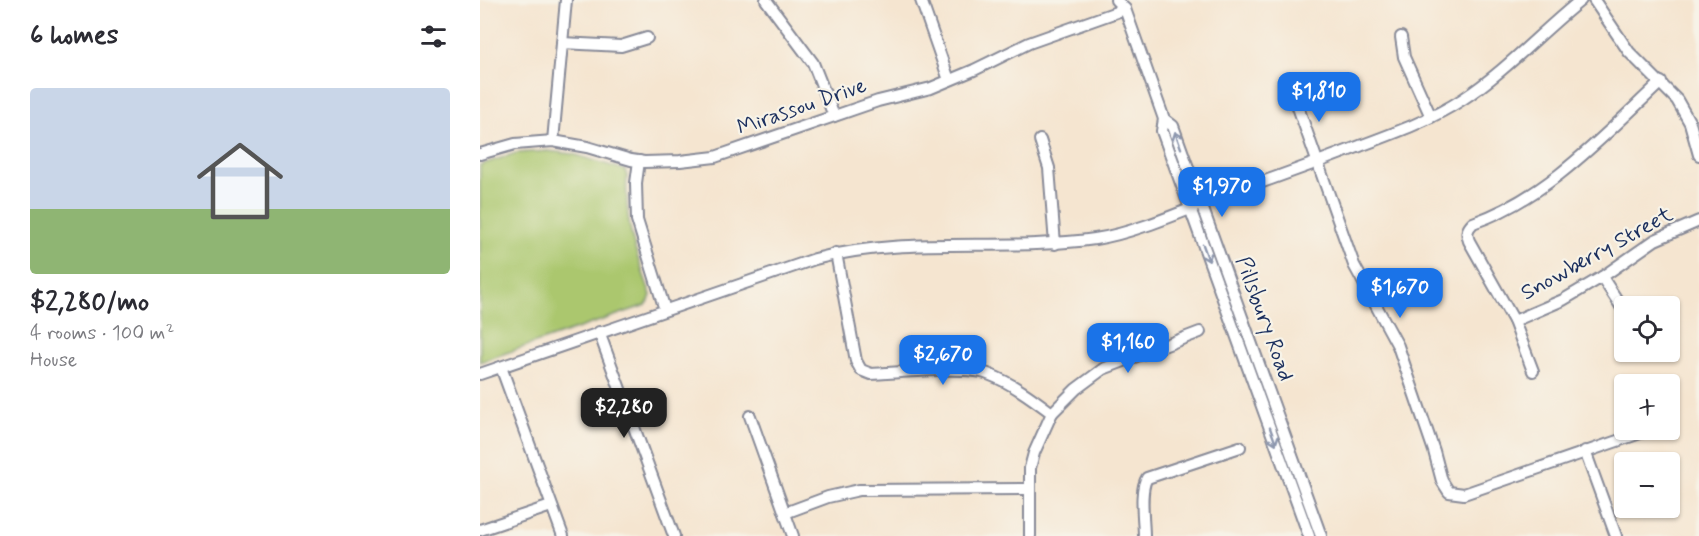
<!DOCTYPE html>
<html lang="en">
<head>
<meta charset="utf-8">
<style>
  :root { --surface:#fff; --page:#f2f2f3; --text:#2b2b33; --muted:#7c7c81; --accent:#1a73e8 }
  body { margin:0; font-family:Mynerve,sans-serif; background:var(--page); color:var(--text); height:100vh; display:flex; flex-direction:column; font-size:22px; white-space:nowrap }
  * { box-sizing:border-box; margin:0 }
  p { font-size:20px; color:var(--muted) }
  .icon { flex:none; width:33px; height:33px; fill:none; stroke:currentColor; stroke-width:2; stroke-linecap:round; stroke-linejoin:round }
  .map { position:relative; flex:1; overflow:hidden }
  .side { display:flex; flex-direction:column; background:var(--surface); width:480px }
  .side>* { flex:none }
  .fabs { position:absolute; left:1134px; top:296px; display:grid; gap:12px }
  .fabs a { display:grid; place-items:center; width:66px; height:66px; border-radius:6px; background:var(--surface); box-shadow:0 2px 4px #0004; font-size:30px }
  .price { position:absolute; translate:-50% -51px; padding:0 14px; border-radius:12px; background:var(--accent); color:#fff; font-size:20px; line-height:39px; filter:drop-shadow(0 2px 3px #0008) }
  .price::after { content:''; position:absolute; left:50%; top:36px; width:18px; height:14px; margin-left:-9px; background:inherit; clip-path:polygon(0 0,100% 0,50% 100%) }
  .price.current { background:#222; color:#fff }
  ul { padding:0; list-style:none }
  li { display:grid; align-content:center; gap:12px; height:318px; padding:0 30px }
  li span { display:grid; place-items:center; height:186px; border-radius:6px; color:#555 }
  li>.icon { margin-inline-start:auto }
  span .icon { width:108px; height:108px; fill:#fffc; stroke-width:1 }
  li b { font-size:26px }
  h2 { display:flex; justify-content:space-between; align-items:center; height:72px; padding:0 30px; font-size:26px }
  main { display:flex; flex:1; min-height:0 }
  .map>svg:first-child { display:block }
  .green { fill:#abc76e; stroke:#637b66; stroke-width:1.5 }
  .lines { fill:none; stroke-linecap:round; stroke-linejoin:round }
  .minor-casing { stroke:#888a97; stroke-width:14 }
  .minor { stroke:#fff; stroke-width:10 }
  .oneway { stroke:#8d97ae }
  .labels { text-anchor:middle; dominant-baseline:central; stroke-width:4.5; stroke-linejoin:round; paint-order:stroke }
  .street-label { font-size:22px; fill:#1b2f5e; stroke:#f7f3e8 }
</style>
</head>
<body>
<main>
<section class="side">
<h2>6 homes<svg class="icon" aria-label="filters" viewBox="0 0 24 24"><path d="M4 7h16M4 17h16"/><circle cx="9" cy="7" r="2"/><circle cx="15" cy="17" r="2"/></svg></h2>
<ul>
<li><span style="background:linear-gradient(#c9d6e8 65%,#8fb573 0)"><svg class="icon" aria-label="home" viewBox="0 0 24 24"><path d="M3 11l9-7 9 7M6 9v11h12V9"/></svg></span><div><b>$2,280/mo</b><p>4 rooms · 100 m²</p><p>House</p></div></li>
</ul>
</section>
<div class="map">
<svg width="1219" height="536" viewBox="0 0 1219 536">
  <rect width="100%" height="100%" fill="#f7f3e8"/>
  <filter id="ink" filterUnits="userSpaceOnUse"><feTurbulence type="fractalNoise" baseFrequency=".0167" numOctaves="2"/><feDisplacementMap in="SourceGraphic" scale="12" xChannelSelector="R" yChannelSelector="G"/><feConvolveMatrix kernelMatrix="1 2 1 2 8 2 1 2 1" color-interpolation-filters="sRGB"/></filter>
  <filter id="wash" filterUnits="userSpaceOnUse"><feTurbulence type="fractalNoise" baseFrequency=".008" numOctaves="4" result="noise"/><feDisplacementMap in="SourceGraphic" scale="24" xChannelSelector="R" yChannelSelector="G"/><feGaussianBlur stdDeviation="1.35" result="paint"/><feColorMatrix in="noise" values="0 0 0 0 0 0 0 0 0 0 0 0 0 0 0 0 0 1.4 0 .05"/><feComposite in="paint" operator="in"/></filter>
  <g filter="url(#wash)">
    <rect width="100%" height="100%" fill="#f5e5d0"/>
    <path class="green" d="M68 151 93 154 145 170 147 176C144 222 155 252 171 295L169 301 166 305 0 362V165L36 153Z"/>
  </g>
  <g filter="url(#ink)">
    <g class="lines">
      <defs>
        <g id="minor">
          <polyline points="286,0 333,63 354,116"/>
          <polyline points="441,0 469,80"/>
          <polyline points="636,0 645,9 684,119 693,126 841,536"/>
          <polyline points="1114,0 1149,52 1197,100 1210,123 1219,155"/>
          <polyline points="921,37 924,57 951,117"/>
          <polyline points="82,43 141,46 167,38"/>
          <polyline points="813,93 874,265 918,346 954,451 962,481 969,492 984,494 1172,429"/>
          <polyline points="684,119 682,131 829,536"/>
          <polyline points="560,140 569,168 575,244"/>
          <polyline points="73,141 86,0"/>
          <polyline points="0,154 35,144 73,141 107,147 151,160 164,162 200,161 235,157 398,101 451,88 494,70 549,43 645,9"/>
          <polyline points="159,161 156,183 157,220 185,310"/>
          <path d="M356 253 376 361 381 370 391 374C418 373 486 365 508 374 532 383 552 398 572 413L554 453 550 468V536"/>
          <polyline points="1122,277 1144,311"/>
          <polyline points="1034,321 1083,300 1122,277 1175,240 1219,221"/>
          <polyline points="119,332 194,536"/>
          <polyline points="21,367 83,536"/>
          <path d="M1053 371 1034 321 989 241C986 233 987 229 993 223 1068 197 1124 135 1181 82"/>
          <path d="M0 374 335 259C426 235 522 252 615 239 656 233 708 209 748 194 792 179 836 163 880 146 915 133 951 120 983 99 1026 71 1061 32 1101 0"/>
          <polyline points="572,413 596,389 623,369 720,332"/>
          <polyline points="270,416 313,536"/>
          <polyline points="1105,451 1136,536"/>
          <polyline points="305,513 348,497 379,490 549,489"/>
          <polyline points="0,530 71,506"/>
          <path d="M664 536C664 521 659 490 667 478L760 447"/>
        </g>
      </defs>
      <use href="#minor" class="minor-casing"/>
      <use href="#minor" class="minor"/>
    </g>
    <defs><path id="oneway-shaft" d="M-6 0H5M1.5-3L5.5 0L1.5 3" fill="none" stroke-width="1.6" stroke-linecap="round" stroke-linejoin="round" transform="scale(1.5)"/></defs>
    <g class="oneway">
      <use href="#oneway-shaft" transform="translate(698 140) rotate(-110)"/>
      <use href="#oneway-shaft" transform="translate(726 253) rotate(70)"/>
      <use href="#oneway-shaft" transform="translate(793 436) rotate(70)"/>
    </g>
  </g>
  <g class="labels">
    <g class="street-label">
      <text transform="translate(322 107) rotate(-19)">Mirassou Drive</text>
      <text transform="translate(1117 254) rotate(-29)">Snowberry Street</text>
      <text transform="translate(784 319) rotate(70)">Pillsbury Road</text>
    </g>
  </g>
</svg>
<div class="fabs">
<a><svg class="icon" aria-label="locate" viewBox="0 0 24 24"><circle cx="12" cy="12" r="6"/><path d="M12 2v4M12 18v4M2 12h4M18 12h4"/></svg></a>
<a>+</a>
<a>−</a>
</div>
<b class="price" style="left:839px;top:123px">$1,810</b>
<b class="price" style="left:742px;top:218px">$1,970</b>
<b class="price" style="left:920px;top:319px">$1,670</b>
<b class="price" style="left:648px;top:374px">$1,160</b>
<b class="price" style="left:463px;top:386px">$2,670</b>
<b class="price current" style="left:144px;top:439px">$2,280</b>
</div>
</main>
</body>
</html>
